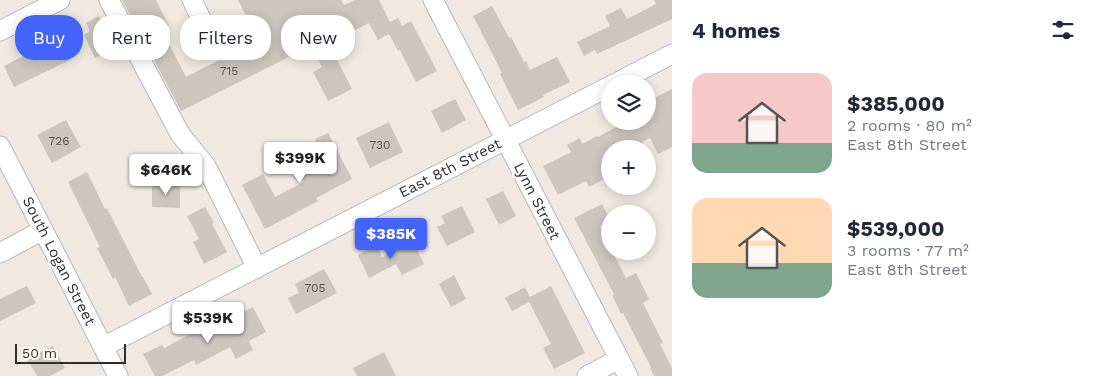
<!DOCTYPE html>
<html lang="en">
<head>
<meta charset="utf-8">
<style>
  :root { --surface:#fff; --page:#f2f2f3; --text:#1f2937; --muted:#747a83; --accent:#4264fb }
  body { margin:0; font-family:"Work Sans",sans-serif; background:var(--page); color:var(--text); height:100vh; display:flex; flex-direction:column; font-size:19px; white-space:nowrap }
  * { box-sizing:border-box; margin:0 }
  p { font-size:16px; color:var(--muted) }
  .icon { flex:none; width:28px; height:28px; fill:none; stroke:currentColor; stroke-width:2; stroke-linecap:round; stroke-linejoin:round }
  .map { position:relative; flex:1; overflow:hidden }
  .panel { display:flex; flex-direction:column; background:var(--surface); width:425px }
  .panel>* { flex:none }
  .hud { position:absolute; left:15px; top:15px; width:475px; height:45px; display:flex; gap:10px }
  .tools { position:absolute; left:601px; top:75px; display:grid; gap:10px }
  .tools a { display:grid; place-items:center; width:55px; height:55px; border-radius:50%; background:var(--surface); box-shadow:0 2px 12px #0003; font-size:25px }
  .scale { position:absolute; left:15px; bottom:12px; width:111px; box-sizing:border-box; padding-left:5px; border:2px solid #2e2e2e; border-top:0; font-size:14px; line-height:18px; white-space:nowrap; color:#2e2e2e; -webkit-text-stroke:4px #fff; paint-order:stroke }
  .price { position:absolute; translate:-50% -42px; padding:0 11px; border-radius:5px; background:#fff; color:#222; font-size:16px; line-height:32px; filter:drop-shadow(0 1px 2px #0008) }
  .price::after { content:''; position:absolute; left:50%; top:30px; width:15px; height:11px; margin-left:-8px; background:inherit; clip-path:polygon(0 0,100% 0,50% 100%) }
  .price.on { background:var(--accent); color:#fff }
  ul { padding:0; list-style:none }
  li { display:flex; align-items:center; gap:15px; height:125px; padding:0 20px }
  li span { display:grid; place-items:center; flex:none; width:140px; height:100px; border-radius:15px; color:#555 }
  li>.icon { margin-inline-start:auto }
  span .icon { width:60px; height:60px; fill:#fffc; stroke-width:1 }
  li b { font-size:21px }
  h2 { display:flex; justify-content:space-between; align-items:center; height:60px; padding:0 20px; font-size:21px }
  .tag { padding:0 18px; border-radius:20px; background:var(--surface); box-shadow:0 2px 12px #0003; font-size:18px; line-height:45px }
  .tag.on { background:var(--accent); color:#fff }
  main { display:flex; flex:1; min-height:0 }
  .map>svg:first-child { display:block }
  .building { fill:#cbc7bf }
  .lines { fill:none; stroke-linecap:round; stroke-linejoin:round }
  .minor-casing { stroke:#b4b7c1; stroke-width:21 }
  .minor { stroke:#fff; stroke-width:19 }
  .labels { text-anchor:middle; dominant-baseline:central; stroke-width:5; stroke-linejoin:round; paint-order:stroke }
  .number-label { font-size:12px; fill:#555452 }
  .street-label { font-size:15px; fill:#2e2e2e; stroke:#fff }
</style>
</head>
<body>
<main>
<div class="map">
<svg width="672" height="376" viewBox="0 0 672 376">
  <rect width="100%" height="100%" fill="#efe9e1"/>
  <g class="building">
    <polygon points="122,0 156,0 169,26 162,30 186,77 258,40 238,0 341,0 344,5 355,0 379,0 390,22 398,18 402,26 411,21 437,71 416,82 400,50 398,51 389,34 378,40 369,23 329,44 352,89 328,101 313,72 322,67 311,46 181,111"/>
    <polygon points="654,0 672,0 672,19 597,54 595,50 584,56 577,42 610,26 605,16 621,8 627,19 656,4"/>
    <polygon points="492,6 509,38 511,37 524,62 526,61 530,70 557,57 570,82 543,95 544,97 518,110 500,74 502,73 473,16"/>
    <polygon points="99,16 115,48 95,58 84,35 90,31 86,23"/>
    <polygon points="61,40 70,60 14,87 4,66 25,55 25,56"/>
    <polygon points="672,89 672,147 658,154 650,138 629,149 610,149 610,164 603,167 608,177 589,187 586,181 558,195 543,166 571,152 567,145 580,138 582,144 597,136 598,137 620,125 618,121 648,121 648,101"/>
    <polygon points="455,99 466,120 442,133 431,111"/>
    <polygon points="66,120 81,147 52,163 37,135"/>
    <polygon points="389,122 403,152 370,168 356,138"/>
    <polygon points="328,133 352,179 316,198 318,201 265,229 242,185 263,174 275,197 304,182 292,159 318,145 315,139"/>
    <polygon points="87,172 105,209 107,208 142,277 143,277 152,294 129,306 115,277 113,279 97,248 100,247 68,182"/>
    <polygon points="152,183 180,184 180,208 152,207"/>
    <polygon points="503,191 516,216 499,225 486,199"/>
    <polygon points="602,204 610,221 600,226 610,247 610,251 612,251 626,278 636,273 649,299 643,303 663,343 660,344 672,368 672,376 654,376 650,368 651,367 623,313 621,314 612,295 614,294 574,218"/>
    <polygon points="462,206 475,232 447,246 437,227 445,223 441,216"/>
    <polygon points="205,207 214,223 212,224 227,252 204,264 193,242 199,239 187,216"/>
    <polygon points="413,241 424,264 402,275 396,264 369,278 358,255 377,245 382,257"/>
    <polygon points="324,269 337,293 296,314 288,298 299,293 295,284"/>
    <polygon points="454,275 466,299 451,307 439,284"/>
    <polygon points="27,286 36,303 0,321 0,299"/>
    <polygon points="551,286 585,353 554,369 543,348 551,344 529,302 512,311 505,298 525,287 530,297"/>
    <polygon points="253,307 266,332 249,341 253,350 236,359 230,347 196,365 194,360 162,376 155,376 143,354 162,345 164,348 200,329 203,334"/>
    <polygon points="53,346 65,368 50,376 37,376 27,359"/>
    <polygon points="384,352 396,376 357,376 353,368"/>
  </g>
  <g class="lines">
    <defs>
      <g id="minor">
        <polyline points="109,0 180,134 206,166 257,268"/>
        <polyline points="192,0 202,21"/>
        <polyline points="433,0 628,376"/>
        <polyline points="0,31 60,0"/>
        <polyline points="614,84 672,54"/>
        <polyline points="0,146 118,376"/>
        <polyline points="0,253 43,230"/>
        <polyline points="103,347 610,86"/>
        <polyline points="587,376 619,359"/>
      </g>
    </defs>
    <use href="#minor" class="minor-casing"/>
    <use href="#minor" class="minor"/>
  </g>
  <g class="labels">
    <g class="number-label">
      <text x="229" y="71">715</text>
      <text x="59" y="141">726</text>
      <text x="380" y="145">730</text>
      <text x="315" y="288">705</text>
    </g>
    <g class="street-label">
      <text transform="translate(450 168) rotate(-27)">East 8th Street</text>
      <text transform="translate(537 201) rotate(63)">Lynn Street</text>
      <text transform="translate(59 261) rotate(63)">South Logan Street</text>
    </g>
  </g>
</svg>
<div class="tools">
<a><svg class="icon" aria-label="layers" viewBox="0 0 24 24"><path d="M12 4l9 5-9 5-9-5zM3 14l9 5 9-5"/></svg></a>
<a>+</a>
<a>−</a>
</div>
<div class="scale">50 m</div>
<b class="price" style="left:300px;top:184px">$399K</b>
<b class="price" style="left:166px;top:196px">$646K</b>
<b class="price on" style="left:391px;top:260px">$385K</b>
<b class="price" style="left:208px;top:344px">$539K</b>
<div class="hud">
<a class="tag on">Buy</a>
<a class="tag">Rent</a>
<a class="tag">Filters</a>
<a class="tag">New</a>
</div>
</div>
<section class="panel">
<h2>4 homes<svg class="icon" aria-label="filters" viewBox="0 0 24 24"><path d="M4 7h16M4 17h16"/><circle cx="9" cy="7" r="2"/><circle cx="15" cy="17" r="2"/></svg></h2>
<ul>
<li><span style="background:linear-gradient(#f6c9c9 70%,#7fa58c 0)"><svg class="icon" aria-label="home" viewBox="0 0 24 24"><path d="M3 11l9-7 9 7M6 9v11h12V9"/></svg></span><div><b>$385,000</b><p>2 rooms · 80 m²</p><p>East 8th Street</p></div></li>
<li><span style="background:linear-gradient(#ffd9b3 65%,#7fa58c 0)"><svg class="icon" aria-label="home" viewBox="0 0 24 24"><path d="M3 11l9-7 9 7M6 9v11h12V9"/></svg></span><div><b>$539,000</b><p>3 rooms · 77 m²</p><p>East 8th Street</p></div></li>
</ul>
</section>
</main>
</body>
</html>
